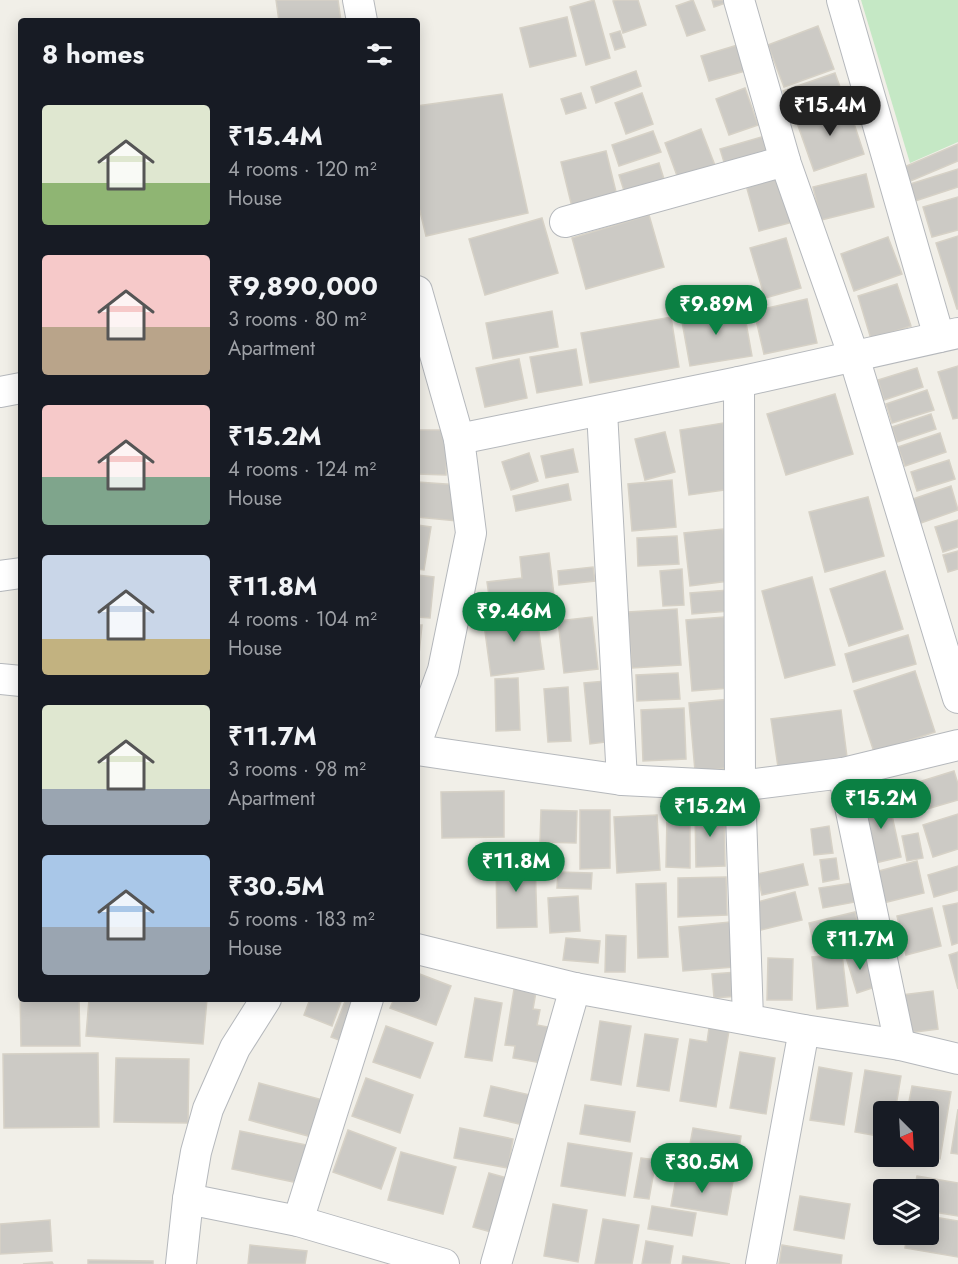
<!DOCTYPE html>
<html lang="en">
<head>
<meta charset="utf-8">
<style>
  :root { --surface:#171b24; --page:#20242c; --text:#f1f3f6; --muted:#9ea1a6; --accent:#0b8043 }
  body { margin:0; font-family:Jost,sans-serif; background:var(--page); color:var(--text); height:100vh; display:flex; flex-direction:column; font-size:22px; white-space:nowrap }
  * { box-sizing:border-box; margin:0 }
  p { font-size:20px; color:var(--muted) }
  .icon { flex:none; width:33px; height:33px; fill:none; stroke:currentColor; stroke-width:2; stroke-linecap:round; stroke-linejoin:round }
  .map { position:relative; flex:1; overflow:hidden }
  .side { position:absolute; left:18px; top:18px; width:402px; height:984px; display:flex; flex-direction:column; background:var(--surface); border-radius:6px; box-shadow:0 3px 15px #0003 }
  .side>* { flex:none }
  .needle { width:39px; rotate:156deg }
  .buttons { position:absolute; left:873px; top:1101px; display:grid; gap:12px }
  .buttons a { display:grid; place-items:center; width:66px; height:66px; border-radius:6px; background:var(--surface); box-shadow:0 3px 15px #0003; font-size:30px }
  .price { position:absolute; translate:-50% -51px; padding:0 14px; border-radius:21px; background:var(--accent); color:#fff; font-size:20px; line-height:39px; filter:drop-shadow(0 2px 3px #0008) }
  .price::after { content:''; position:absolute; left:50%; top:36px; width:18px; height:14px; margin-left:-9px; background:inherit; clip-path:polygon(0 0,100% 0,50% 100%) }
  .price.active { background:#222; color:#fff }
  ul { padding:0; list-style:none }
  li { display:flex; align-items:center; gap:18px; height:150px; padding:0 24px }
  li span { display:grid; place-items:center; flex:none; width:168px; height:120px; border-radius:6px; color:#555 }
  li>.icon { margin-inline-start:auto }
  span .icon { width:72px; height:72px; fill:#fffc; stroke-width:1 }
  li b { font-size:26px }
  h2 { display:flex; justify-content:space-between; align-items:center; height:72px; padding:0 24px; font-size:26px }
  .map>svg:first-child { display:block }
  .green { fill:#c5e8c5 }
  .building { fill:#cccac5; stroke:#d6d1c6; stroke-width:1.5 }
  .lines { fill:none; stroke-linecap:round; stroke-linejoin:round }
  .street-casing { stroke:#b5b8bc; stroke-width:32 }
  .street { stroke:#fff; stroke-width:30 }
</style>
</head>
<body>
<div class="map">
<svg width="958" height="1264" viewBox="0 0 958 1264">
  <rect width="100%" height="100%" fill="#f1efe8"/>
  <polygon class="green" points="861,0 958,0 958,142 910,163"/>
  <g class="building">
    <polygon points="276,0 338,0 341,21 279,21"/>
    <polygon points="594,0 610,58 586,65 570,7"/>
    <polygon points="617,0 638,0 646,25 623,33 613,1"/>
    <polygon points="693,0 705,30 687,36 676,6"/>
    <polygon points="712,0 734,0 714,7"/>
    <polygon points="567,17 576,56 530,67 520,28"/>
    <polygon points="818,26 834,69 784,87 768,45"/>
    <polygon points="620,31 625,47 615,50 610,34"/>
    <polygon points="741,44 749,70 709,81 701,56"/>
    <polygon points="636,71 641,86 596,103 591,87"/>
    <polygon points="835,73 844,98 792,116 783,91"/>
    <polygon points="745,88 758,125 729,135 716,99"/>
    <polygon points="581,93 586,108 566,114 561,99"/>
    <polygon points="642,93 653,124 626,134 615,103"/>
    <polygon points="502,94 528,213 426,236 417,199 417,106"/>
    <polygon points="847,102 864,154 814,171 796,120"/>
    <polygon points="701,129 716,168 679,181 665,143"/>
    <polygon points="653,131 661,152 619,166 612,145"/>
    <polygon points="765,136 773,162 728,175 720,149"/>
    <polygon points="958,144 958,161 901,185 895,171"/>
    <polygon points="606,151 618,200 573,211 561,162"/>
    <polygon points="659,163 667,189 627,200 619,175"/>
    <polygon points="958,169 958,187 912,202 907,185"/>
    <polygon points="866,174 874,207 821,220 813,187"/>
    <polygon points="781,176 793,222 759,231 746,185"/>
    <polygon points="958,197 958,230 932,237 923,207"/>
    <polygon points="649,215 664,267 586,289 572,238"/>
    <polygon points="542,218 558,273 485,295 469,239"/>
    <polygon points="958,236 958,309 957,309 936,243"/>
    <polygon points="888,237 902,274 854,291 841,254"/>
    <polygon points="786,238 801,288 765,298 750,248"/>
    <polygon points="897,284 911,326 871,339 858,296"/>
    <polygon points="807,299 817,343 764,354 754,311"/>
    <polygon points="743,306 752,356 690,366 681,316"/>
    <polygon points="552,311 558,347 493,359 486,323"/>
    <polygon points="671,317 679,367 590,383 581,333"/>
    <polygon points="576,349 582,385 537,393 530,357"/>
    <polygon points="519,359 527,398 485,407 476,368"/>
    <polygon points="958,366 958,418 953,419 938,372"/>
    <polygon points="917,368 923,387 884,400 878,380"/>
    <polygon points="927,390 934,410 892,423 886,404"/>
    <polygon points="835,394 853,454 786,475 767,414"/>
    <polygon points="931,414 936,429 897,442 892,427"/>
    <polygon points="723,423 731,489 689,495 680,430"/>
    <polygon points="417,430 447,430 446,475 417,474"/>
    <polygon points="665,432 675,472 645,480 635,439"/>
    <polygon points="940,433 946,452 905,466 898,447"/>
    <polygon points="573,449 578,472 546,478 541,456"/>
    <polygon points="529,453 538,481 511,490 502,462"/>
    <polygon points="949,460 955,479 917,491 911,472"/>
    <polygon points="672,480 676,527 632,531 628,484"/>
    <polygon points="417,482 460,485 457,521 417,517"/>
    <polygon points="568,484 571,500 516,511 513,496"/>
    <polygon points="951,486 958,510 918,524 910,500"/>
    <polygon points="868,497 884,556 825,572 809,512"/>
    <polygon points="958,520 958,547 943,552 935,527"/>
    <polygon points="417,525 431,527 424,570 417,569"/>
    <polygon points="723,529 729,581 690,586 684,533"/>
    <polygon points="677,536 679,564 638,566 637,538"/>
    <polygon points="958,551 958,569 948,572 943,555"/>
    <polygon points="549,553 554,595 490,603 487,582 522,578 520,557"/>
    <polygon points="593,567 595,581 559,585 558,571"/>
    <polygon points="682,569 684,605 663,606 660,571"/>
    <polygon points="885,571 903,629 849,646 830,589"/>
    <polygon points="417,575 434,577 430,618 417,617"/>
    <polygon points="812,577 835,665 785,678 762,591"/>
    <polygon points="729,590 730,611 692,614 690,593"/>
    <polygon points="677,609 681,665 632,668 628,612"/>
    <polygon points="536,610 544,669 491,676 483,617"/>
    <polygon points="592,617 598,669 564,673 558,621"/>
    <polygon points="724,617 730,688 692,691 686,620"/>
    <polygon points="417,625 422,625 418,664 417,664"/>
    <polygon points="908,635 916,664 853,682 845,654"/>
    <polygon points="915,671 935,732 874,752 854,691"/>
    <polygon points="678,673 680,699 637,701 636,675"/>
    <polygon points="518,678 520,730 496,731 495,679"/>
    <polygon points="606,681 613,741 590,744 584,683"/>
    <polygon points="568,687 571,741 548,742 544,689"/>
    <polygon points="730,699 737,767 695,771 689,703"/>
    <polygon points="684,708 686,759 643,761 641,710"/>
    <polygon points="841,710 847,757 778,767 771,719"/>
    <polygon points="954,771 958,784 958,800 920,811 912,784"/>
    <polygon points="907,786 914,814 897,817 891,790"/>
    <polygon points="504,791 504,837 442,838 441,792"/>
    <polygon points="888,797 901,857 875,863 862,802"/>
    <polygon points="541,810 577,811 576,843 540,842"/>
    <polygon points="580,810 610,810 610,868 580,869"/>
    <polygon points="695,810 724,810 725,866 696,867"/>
    <polygon points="958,814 958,849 933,857 923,825"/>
    <polygon points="657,815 660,870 617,873 614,817"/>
    <polygon points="667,816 690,817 690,868 666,867"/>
    <polygon points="829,826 833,853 814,855 811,829"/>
    <polygon points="918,833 923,858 907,861 902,836"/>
    <polygon points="496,858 535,858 537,927 497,928"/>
    <polygon points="836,858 839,879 823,882 820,860"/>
    <polygon points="917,861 924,893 879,904 871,873"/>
    <polygon points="803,864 808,885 762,895 757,874"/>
    <polygon points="958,866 958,890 934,897 928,875"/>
    <polygon points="558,872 592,873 591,889 557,888"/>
    <polygon points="726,877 727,915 678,917 678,878"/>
    <polygon points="666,883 668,957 638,958 636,884"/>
    <polygon points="852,883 855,902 823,908 819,888"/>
    <polygon points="795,892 802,920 757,931 750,904"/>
    <polygon points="578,896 580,931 550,933 548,898"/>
    <polygon points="958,903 958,943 952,945 943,906"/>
    <polygon points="932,908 941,946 906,955 897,916"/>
    <polygon points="855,912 862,940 815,951 809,923"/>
    <polygon points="730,922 734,967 683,971 679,927"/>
    <polygon points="606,935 626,936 625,972 605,972"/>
    <polygon points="566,938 600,941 598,963 563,960"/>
    <polygon points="862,948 875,987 857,993 845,954"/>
    <polygon points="958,952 958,989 949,955"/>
    <polygon points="842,954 848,1006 817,1009 812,957"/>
    <polygon points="768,958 793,959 792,1000 767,1000"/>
    <polygon points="737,972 739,996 714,998 712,974"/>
    <polygon points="417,973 451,986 436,1025 390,1008 394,999 417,999"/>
    <polygon points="20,989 21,999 79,999 80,1046 21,1046"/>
    <polygon points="514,989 536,992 533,1009 540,1010 537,1025 548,1027 541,1063 513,1058 515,1046 505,1045"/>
    <polygon points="933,991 938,1029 908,1033 902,995"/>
    <polygon points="475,998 502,1003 492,1061 465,1057"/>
    <polygon points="89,999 207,999 203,1044 86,1036"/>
    <polygon points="310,999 342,999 332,1026 304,1015"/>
    <polygon points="346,999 372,999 353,1045 331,1037"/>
    <polygon points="600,1021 631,1026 621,1085 591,1080"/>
    <polygon points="386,1026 433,1043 420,1078 373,1062"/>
    <polygon points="709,1028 729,1031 716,1107 680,1101 690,1039 707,1042"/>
    <polygon points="645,1034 678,1039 669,1091 637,1086"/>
    <polygon points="740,1052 775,1058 766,1114 730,1108"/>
    <polygon points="98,1053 99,1127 4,1128 3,1054"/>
    <polygon points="116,1058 189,1059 188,1123 114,1122"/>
    <polygon points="819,1067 852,1073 844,1125 810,1120"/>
    <polygon points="865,1070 901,1076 895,1112 884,1112 884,1137 855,1132"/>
    <polygon points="366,1078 413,1095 400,1133 352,1116"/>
    <polygon points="259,1083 334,1103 323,1140 249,1120"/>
    <polygon points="491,1086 530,1095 524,1125 484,1116"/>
    <polygon points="912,1086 951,1092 940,1159 923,1156 928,1156 928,1112 907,1112"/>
    <polygon points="585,1105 635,1112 630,1142 580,1134"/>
    <polygon points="958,1109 958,1154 951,1153"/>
    <polygon points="460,1128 513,1139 508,1168 454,1158"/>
    <polygon points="693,1128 741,1136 736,1168 687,1160"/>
    <polygon points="348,1130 396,1148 381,1189 333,1172"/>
    <polygon points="240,1131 316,1147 308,1185 232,1169"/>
    <polygon points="568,1143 632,1153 625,1196 561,1186"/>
    <polygon points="401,1152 456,1167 443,1214 388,1200"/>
    <polygon points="641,1158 656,1160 649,1199 634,1197"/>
    <polygon points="677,1172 733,1181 727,1215 671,1206"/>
    <polygon points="489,1173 518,1181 502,1235 473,1227"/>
    <polygon points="917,1176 958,1183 958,1216 928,1211 928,1190 914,1190"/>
    <polygon points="800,1196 850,1204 844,1239 794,1230"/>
    <polygon points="553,1204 587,1210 578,1262 544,1256"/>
    <polygon points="652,1206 696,1213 692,1236 648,1229"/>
    <polygon points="928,1216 958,1221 958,1257 905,1248 907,1234 928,1234"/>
    <polygon points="603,1219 639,1225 632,1264 595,1264"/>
    <polygon points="50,1220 52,1251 0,1254 0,1224"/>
    <polygon points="646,1241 673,1246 670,1264 642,1264"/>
    <polygon points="250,1245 307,1251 305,1264 248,1264"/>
    <polygon points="782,1245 842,1255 841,1264 779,1264"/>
    <polygon points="683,1256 730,1264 682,1264"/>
    <polygon points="88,1260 153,1261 153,1264 88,1264"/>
    <polygon points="52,1262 53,1264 23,1264"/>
  </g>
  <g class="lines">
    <defs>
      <g id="street">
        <polyline points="358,0 362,21"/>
        <polyline points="739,0 786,164 854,357 958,698"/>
        <polyline points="842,0 939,337"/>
        <polyline points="565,222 785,161"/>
        <polyline points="417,291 459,439 471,533 443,670 417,741"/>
        <polyline points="739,382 740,786 748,1019"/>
        <polyline points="0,392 21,388"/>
        <polyline points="602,411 622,780"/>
        <polyline points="459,439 739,382 958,333"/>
        <polyline points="0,576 21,573"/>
        <polyline points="0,679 21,681"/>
        <polyline points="417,750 622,780 740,786 843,773 958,745"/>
        <polyline points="843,773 900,1045"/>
        <polyline points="417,949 575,988 804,1030 900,1045 958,1059"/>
        <polyline points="188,1199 298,1221 444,1264"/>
        <polyline points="298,1221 368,999"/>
        <polyline points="181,1264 188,1199 196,1152 208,1109 235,1048 266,999"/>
        <polyline points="496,1264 575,988"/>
        <polyline points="761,1264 804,1030"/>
      </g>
    </defs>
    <use href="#street" class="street-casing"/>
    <use href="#street" class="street"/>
  </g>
</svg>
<div class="buttons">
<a><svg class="needle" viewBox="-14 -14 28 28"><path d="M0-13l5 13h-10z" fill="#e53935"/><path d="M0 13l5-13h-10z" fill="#9ea1a6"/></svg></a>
<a><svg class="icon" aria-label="layers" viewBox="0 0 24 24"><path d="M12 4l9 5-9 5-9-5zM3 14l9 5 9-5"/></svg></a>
</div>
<b class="price active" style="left:830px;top:137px">₹15.4M</b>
<b class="price" style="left:716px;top:336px">₹9.89M</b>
<b class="price" style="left:514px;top:643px">₹9.46M</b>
<b class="price" style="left:881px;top:830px">₹15.2M</b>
<b class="price" style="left:710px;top:838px">₹15.2M</b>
<b class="price" style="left:516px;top:893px">₹11.8M</b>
<b class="price" style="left:860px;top:971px">₹11.7M</b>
<b class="price" style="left:702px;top:1194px">₹30.5M</b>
<section class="side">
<h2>8 homes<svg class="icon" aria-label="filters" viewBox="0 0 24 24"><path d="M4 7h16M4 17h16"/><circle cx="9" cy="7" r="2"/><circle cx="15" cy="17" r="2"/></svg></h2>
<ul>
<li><span style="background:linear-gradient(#dfe7d0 65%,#8fb573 0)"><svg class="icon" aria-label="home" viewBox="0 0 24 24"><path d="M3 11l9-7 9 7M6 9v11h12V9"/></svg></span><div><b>₹15.4M</b><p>4 rooms · 120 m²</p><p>House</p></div></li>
<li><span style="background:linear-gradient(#f6c9c9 60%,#b9a48a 0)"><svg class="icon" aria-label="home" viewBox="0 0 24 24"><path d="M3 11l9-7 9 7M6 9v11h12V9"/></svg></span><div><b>₹9,890,000</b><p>3 rooms · 80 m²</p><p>Apartment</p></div></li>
<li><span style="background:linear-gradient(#f6c9c9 60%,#7fa58c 0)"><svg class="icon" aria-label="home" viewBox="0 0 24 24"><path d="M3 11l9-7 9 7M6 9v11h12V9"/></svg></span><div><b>₹15.2M</b><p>4 rooms · 124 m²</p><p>House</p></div></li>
<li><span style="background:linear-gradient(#c9d6e8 70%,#c2b280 0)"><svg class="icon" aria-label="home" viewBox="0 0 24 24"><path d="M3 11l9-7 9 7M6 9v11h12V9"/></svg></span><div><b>₹11.8M</b><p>4 rooms · 104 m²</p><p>House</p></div></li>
<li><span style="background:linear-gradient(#dfe7d0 70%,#9aa5b1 0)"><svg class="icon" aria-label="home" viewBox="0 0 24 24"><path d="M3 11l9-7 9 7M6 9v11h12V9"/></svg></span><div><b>₹11.7M</b><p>3 rooms · 98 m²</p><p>Apartment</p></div></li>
<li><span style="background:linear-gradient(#a9c7e8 60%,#9aa5b1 0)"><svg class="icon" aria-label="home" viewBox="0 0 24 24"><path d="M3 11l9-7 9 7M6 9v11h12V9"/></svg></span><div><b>₹30.5M</b><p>5 rooms · 183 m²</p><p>House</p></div></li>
</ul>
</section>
</div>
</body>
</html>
